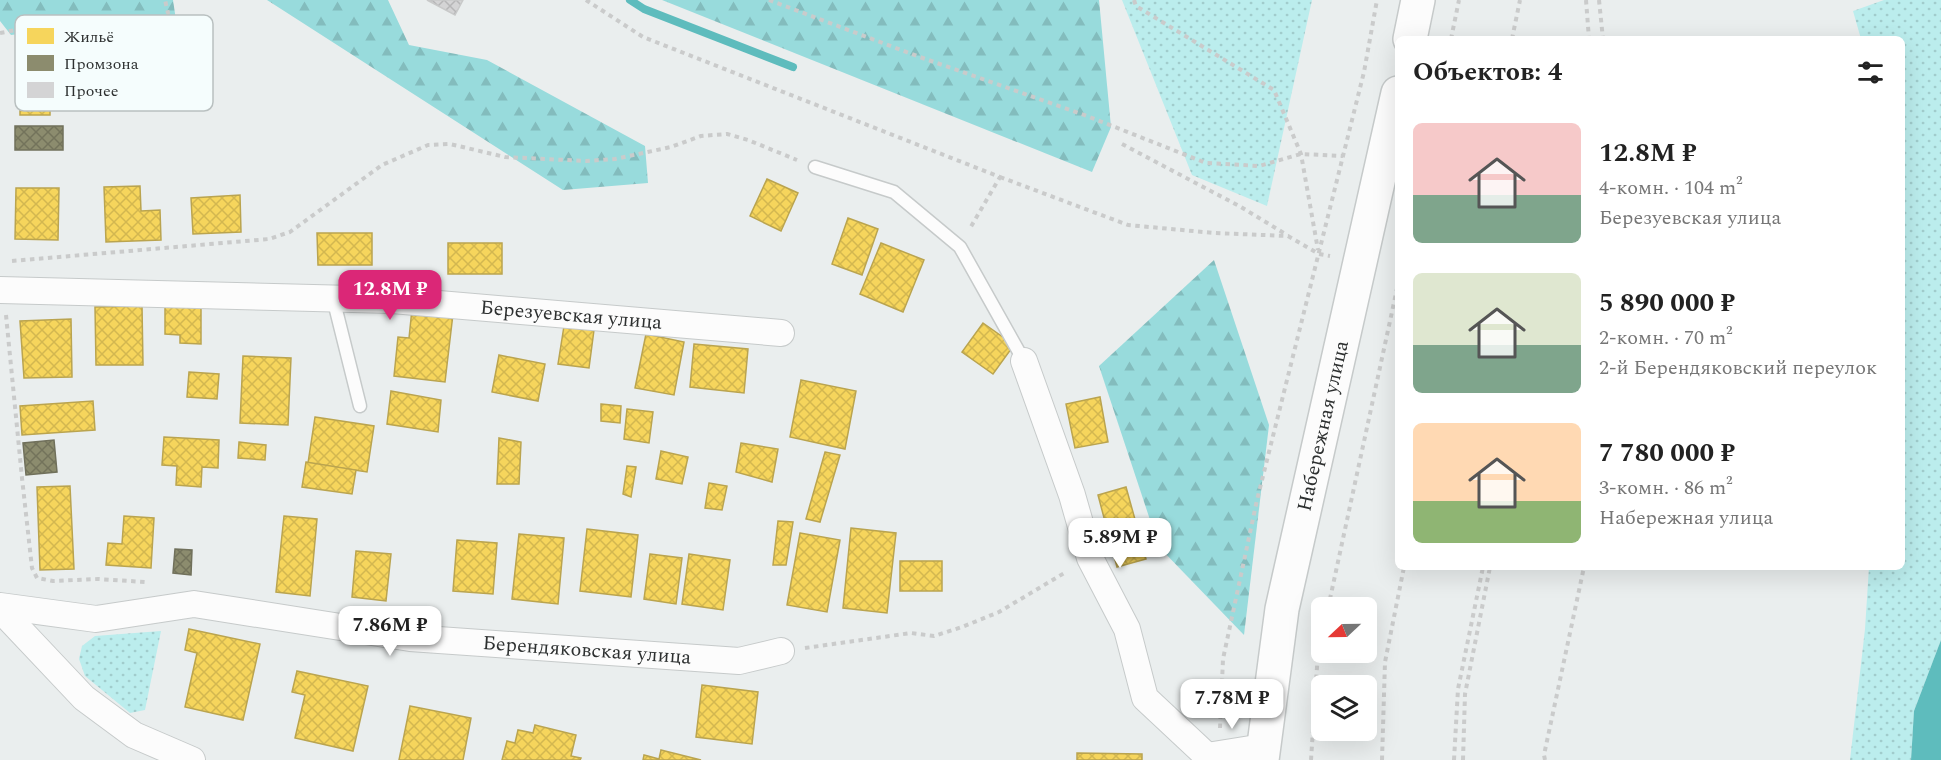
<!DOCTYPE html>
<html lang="ru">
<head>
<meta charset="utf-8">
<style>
  :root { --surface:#fff; --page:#f2f2f2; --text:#222; --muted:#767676; --accent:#db2777 }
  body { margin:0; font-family:Spectral,serif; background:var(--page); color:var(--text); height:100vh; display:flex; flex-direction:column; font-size:22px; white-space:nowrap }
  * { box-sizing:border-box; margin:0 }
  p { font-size:20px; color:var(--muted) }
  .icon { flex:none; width:33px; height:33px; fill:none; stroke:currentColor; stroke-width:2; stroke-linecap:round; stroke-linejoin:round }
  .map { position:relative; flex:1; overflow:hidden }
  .details { position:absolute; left:1395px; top:36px; width:510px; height:534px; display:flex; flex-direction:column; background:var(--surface); border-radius:9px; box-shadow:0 6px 24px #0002 }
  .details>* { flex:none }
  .needle { width:39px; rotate:248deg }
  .tools { position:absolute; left:1311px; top:597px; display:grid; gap:12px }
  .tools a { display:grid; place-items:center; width:66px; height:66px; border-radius:9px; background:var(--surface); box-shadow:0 6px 24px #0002; font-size:30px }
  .price { position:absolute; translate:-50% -51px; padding:0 14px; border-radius:12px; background:#fff; color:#222; font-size:20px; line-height:39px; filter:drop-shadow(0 2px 3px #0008) }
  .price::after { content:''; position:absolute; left:50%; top:36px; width:18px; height:14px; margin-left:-9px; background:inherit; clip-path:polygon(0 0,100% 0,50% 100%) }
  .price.selected { background:var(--accent); color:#fff }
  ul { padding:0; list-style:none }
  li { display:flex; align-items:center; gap:18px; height:150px; padding:0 18px }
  li span { display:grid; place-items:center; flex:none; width:168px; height:120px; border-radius:9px; color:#555 }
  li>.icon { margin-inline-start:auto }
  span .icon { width:72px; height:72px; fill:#fffc; stroke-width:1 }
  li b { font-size:26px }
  h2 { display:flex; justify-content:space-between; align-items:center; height:72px; padding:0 18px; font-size:26px }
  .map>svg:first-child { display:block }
  .grass { fill:url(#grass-dots) }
  .forest { fill:url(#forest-firs) }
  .water { fill:#5ebcbd }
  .homes { fill:url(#homes-cross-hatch); stroke:#baa44f; stroke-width:1.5 }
  .industry { fill:url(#industry-cross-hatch); stroke:#70705b; stroke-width:1.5 }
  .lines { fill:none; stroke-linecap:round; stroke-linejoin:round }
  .stream { stroke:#5ebcbd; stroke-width:8 }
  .building { fill:url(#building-cross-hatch); stroke:#c8c9c9; stroke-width:1.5 }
  .service-casing { stroke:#c6caca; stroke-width:15 }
  .minor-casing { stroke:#c6caca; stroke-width:28 }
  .secondary-casing { stroke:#c6caca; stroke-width:36 }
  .path { stroke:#cacbcb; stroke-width:4; stroke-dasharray:4.5 4.5; stroke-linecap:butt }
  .service { stroke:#fcfcfc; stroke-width:12 }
  .minor { stroke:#fcfcfc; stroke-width:26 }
  .secondary { stroke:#fcfcfc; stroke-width:33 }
  .labels { text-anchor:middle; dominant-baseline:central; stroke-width:6; stroke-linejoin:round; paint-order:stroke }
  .street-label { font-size:20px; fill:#2d3030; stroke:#f5fdfd }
  .key { fill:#f5fdfd; stroke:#b9c0c0; stroke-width:1.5 }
  .key-label { font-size:16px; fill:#2d3030 }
</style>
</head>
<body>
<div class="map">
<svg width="1941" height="760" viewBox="0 0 1941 760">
  <defs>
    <pattern id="grass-dots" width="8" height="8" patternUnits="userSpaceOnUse" patternTransform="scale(1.5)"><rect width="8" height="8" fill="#bbeded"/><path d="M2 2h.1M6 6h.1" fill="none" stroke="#a1cccc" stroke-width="1.8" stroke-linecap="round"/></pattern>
    <pattern id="forest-firs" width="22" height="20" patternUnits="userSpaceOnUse" patternTransform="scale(1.5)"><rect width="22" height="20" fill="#98dbdc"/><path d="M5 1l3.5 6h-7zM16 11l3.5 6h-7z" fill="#83bcbd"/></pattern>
    <pattern id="homes-cross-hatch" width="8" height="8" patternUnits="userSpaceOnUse" patternTransform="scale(1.5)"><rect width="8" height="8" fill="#f6d55c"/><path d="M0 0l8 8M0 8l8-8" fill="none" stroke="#d3b750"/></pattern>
    <pattern id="industry-cross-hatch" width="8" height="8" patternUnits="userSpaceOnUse" patternTransform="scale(1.5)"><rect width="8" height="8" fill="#8c8c6e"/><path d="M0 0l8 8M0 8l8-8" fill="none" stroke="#73735b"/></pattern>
    <pattern id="building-cross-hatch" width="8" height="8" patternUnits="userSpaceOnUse" patternTransform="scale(1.5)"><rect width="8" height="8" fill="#d4d4d5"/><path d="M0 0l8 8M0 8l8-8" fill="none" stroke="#b6b6b7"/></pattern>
  </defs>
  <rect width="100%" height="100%" fill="#eaeeee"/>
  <g class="grass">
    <polygon points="1122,0 1312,0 1267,206 1192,175"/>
    <polygon points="1884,0 1941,0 1941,640 1914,711 1911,760 1850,760 1865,629 1869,567 1902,567 1902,39 1861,39 1853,11"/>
    <polygon points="161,631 145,710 130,713 85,676 79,659 82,646 95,636"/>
  </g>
  <g class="forest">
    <polygon points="0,0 173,0 178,34 74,27 11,35 0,21"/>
    <polygon points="267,0 388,0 409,45 487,60 645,146 648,183 563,190"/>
    <polygon points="662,0 1099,0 1111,127 1092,172"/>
    <polygon points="1214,260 1269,425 1244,635 1159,547 1099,366"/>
  </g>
  <polygon class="water" points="1941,640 1941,760 1911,760 1914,711"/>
  <g class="homes">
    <polygon points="20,77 55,77 56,103 50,103 50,115 20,115"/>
    <polygon points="767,179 798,193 781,231 750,216"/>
    <polygon points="140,186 141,211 160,210 161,240 106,242 104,187"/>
    <polygon points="16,188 59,188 58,240 15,239"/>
    <polygon points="240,195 241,232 193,234 191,198"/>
    <polygon points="848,218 878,229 862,275 832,264"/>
    <polygon points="317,233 372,233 372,265 318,265"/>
    <rect x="448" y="243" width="54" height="31"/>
    <polygon points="881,243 924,260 903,312 860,294"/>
    <polygon points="165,304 201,304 201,344 180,343 180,335 165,334"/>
    <polygon points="142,306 143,365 96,365 95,307"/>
    <polygon points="412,309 453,314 445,382 394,376 398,337 409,338"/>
    <polygon points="71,319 72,377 24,378 20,321"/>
    <polygon points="983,323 1014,345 993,374 962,352"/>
    <polygon points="564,326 594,330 589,368 558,364"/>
    <polygon points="646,334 684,342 674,395 635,388"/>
    <polygon points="694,344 748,349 744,393 690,387"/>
    <polygon points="499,355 545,364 538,401 492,392"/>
    <polygon points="243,356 291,358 288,425 240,423"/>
    <polygon points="189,372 219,374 217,399 187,397"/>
    <polygon points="801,380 856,391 845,449 790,437"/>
    <polygon points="391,391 441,400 438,432 387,424"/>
    <polygon points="1100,397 1108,442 1075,448 1066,404"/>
    <polygon points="93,401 95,430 22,435 20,406"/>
    <polygon points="601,404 621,406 620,423 601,421"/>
    <polygon points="627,409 653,412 649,443 624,439"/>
    <polygon points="315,417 374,426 367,472 308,463"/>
    <polygon points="164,437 219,440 218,468 202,467 201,487 176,485 177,466 162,465"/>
    <polygon points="499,438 521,442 519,484 497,484"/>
    <polygon points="239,442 266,445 265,460 238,458"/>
    <polygon points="741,443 778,449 772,482 736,472"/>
    <polygon points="661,451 688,457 682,484 656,479"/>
    <polygon points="825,452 840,455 820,522 806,519"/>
    <polygon points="306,462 356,470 352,494 302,487"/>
    <polygon points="627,466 636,467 631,497 623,494"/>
    <polygon points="709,483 727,486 722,510 705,508"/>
    <polygon points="70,486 74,569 40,570 37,487"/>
    <polygon points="1126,487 1146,559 1117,567 1098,495"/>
    <polygon points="124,516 154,518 151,568 106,565 108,543 122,544"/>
    <polygon points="284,516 317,519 310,596 276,592"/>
    <polygon points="778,521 793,522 786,565 773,565"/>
    <polygon points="851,528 896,533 887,613 843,608"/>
    <polygon points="587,529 638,535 631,597 580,591"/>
    <polygon points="800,533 840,540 827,612 787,605"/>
    <polygon points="519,534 564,538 558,604 512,599"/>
    <polygon points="457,540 497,543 493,594 453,591"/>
    <polygon points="356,551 391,554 386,601 352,597"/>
    <polygon points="650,554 682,558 676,604 644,599"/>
    <polygon points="689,554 730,560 723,610 682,604"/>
    <rect x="900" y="561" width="42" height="30"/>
    <polygon points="189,629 260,644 243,720 185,707 197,653 185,650"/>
    <polygon points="297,671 368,686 353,751 295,738 305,695 292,692"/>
    <polygon points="702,685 758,692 752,744 696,737"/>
    <polygon points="410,706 471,718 463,760 399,760"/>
    <polygon points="535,725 576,735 571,756 581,758 580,760 502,760 507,741 515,743 518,730 533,733"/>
    <polygon points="661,750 701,760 643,760 644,755 659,759"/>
    <polygon points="1077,753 1142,754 1142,760 1077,760"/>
  </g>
  <g class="industry">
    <rect x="15" y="126" width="48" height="24"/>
    <polygon points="54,440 57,472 26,475 23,443"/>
    <polygon points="175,549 192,550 191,575 173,573"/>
  </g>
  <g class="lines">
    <polyline class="stream" points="630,0 644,9 793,67"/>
  </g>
  <polygon class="building" points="427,0 463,0 455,15"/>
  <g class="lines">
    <defs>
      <g id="service">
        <polyline points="815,167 894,192 960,247 1024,361"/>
        <polyline points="333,298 360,406"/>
      </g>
      <g id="minor">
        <path id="s1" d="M0 290 392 300 781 333"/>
        <polyline points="1024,361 1072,495 1090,558 1127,629 1145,698 1207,756 1207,760"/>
        <path id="s2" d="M0 606 96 619 194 604 410 638 739 661 781 651"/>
        <polyline points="0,609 84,698 134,735 192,760"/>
        <polyline points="1207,756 1263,747"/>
      </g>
      <g id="secondary">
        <polyline points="1410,39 1418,0"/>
        <path id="s3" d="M1262 760 1282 609 1398 93"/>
      </g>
    </defs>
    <use href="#service" class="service-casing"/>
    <use href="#minor" class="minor-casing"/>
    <use href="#secondary" class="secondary-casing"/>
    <g class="path">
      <polyline points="586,0 643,37 1000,177 969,230"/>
      <polyline points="769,0 917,56 1087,116 1206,163 1259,166 1301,154 1343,156"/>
      <polyline points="1134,0 1136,6 1274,90 1301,154 1318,250"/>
      <polyline points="1586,0 1589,39"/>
      <polyline points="1599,0 1603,39"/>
      <polyline points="0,33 37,26 141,28 157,21 168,13 165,0"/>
      <polyline points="1451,39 1459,0"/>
      <polyline points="1512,39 1520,0"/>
      <polyline points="1122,144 1241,207 1287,235"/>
      <polyline points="1000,177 1128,225 1214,233 1288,236 1319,254 1330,256"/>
      <polyline points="12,261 269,239 290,232 382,165 428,145 450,144 505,157 586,161 615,159 671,147 701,136 727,134 748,140 797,160"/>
      <polyline points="6,315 22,478 32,568 37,578 53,581 98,579 145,582"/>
      <polyline points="1328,608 1398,284"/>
      <polyline points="805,648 911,633 934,636 962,627 999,612 1066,572"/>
      <polyline points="1220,728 1223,659 1257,500 1364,72 1377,0"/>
      <polyline points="1311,760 1318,652 1322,635"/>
      <polyline points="1382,760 1385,662 1404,567"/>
      <polyline points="1454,760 1458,689 1483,567"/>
      <polyline points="1463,760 1465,694 1490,567"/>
      <polyline points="1545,760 1544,755 1584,567"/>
    </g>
    <use href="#service" class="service"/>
    <use href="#minor" class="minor"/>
    <use href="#secondary" class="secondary"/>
  </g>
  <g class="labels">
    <g class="street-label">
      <text stroke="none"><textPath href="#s1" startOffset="572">Березуевская улица</textPath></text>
      <text stroke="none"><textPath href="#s3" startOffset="340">Набережная улица</textPath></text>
      <text stroke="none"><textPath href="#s2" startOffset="592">Берендяковская улица</textPath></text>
    </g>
  </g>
  <rect x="15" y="15" width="198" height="96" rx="9" class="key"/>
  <rect x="27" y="28" width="27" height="16" fill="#f6d55c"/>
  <rect x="27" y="55" width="27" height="16" fill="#8c8c6e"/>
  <rect x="27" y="82" width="27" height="16" fill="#d4d4d5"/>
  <g class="key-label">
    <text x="64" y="42">Жильё</text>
    <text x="64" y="69">Промзона</text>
    <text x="64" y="96">Прочее</text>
  </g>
</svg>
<div class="tools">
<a><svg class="needle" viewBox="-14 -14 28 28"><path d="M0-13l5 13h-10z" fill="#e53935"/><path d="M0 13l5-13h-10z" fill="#767676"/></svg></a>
<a><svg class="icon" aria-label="layers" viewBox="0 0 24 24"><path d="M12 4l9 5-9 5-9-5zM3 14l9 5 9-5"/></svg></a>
</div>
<b class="price selected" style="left:390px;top:321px">12.8M ₽</b>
<b class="price" style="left:1120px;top:569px">5.89M ₽</b>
<b class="price" style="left:390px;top:657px">7.86M ₽</b>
<b class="price" style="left:1232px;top:730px">7.78M ₽</b>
<section class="details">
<h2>Объектов: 4<svg class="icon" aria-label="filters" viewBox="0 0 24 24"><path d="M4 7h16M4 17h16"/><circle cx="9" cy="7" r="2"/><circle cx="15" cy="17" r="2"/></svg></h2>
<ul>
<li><span style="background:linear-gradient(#f6c9c9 60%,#7fa58c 0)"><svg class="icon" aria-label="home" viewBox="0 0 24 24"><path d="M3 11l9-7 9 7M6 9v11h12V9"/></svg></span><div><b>12.8M ₽</b><p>4-комн. · 104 m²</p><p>Березуевская улица</p></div></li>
<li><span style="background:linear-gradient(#dfe7d0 60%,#7fa58c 0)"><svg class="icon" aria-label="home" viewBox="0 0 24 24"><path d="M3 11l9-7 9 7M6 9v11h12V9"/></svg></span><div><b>5 890 000 ₽</b><p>2-комн. · 70 m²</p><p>2-й Берендяковский переулок</p></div></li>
<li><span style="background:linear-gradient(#ffd9b3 65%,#8fb573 0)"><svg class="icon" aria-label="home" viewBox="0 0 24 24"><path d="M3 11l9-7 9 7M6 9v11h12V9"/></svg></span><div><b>7 780 000 ₽</b><p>3-комн. · 86 m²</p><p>Набережная улица</p></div></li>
</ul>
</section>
</div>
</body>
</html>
